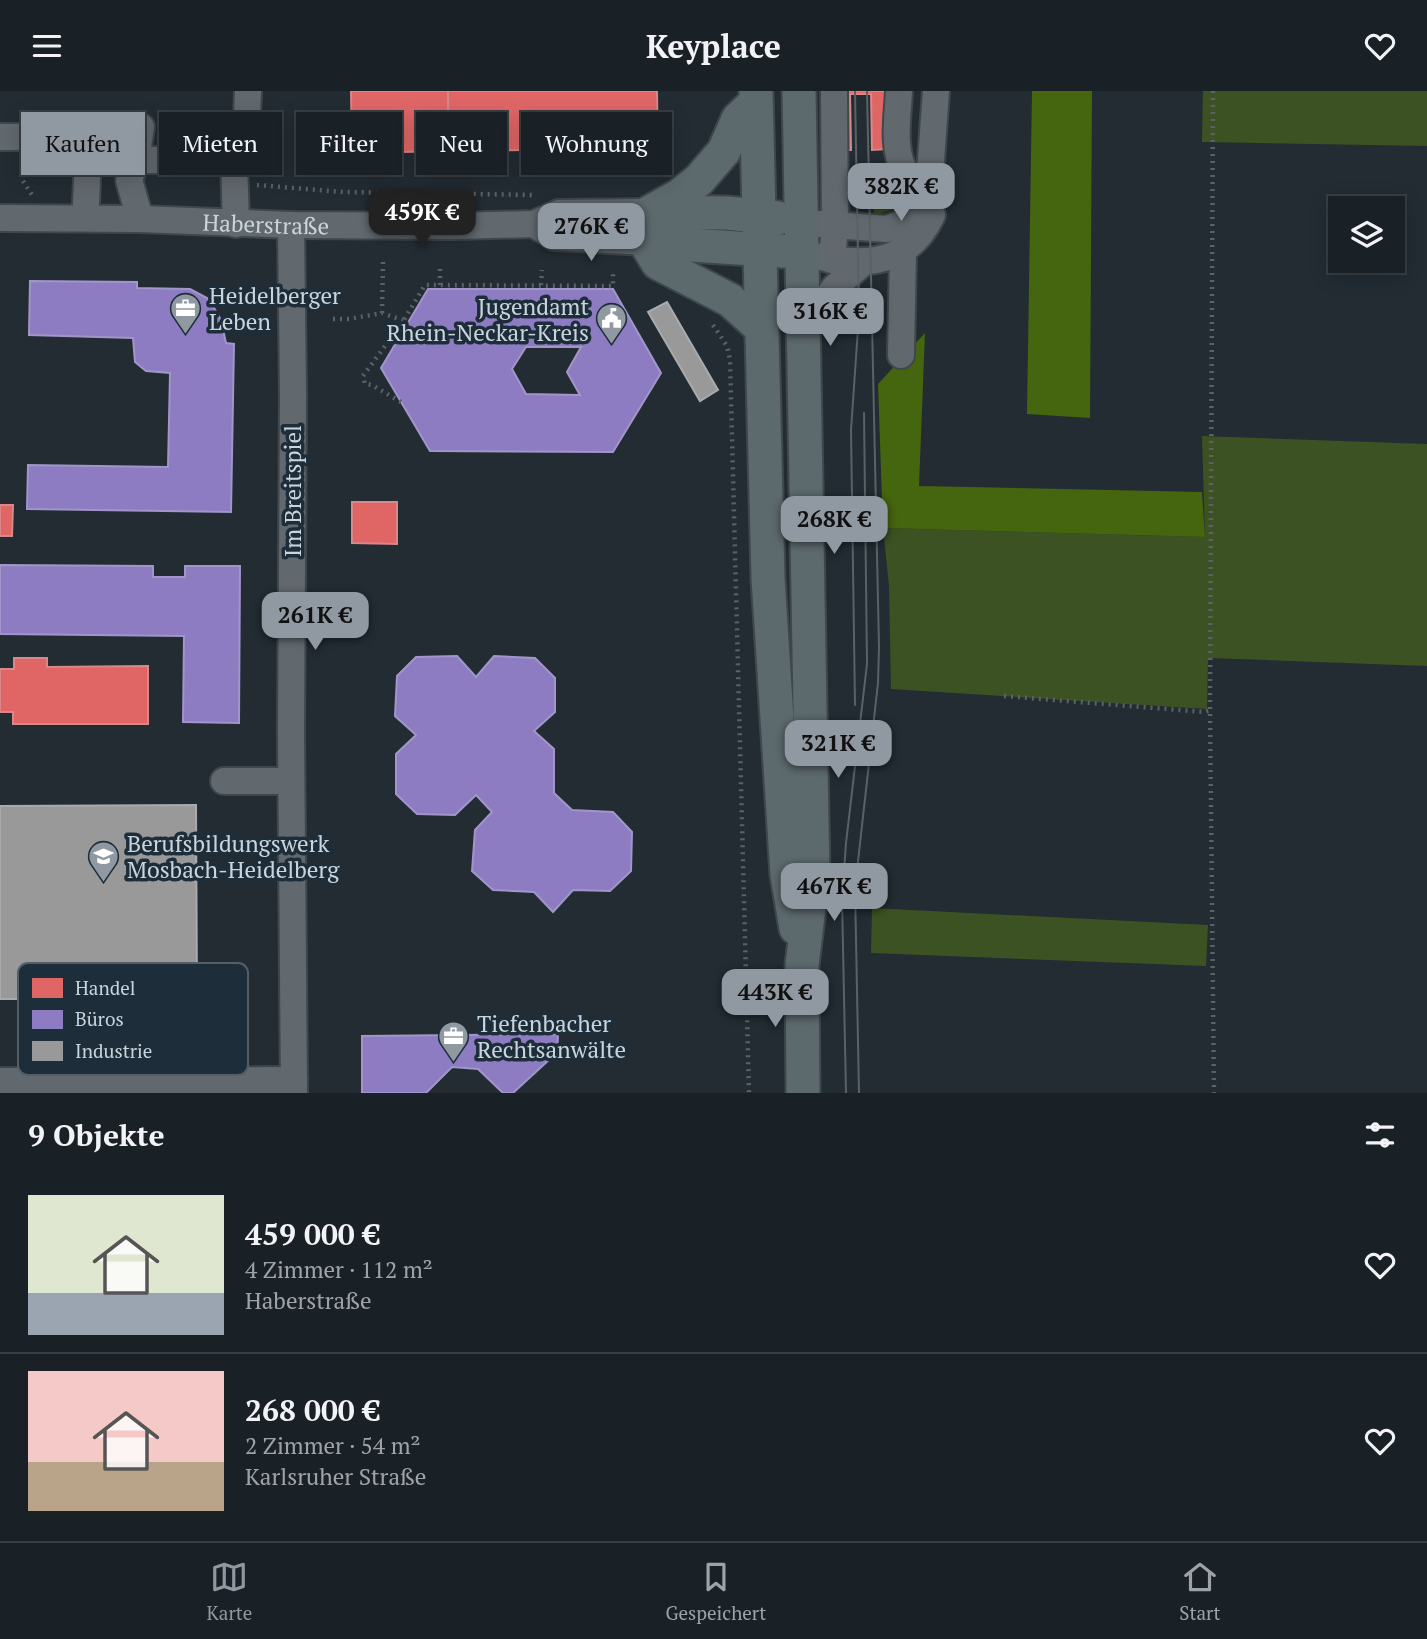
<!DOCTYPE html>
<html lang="de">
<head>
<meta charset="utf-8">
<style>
  :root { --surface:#1a2126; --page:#23292e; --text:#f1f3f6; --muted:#9fa3a7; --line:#383e43; --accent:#9099a1 }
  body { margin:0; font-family:"PT Serif",serif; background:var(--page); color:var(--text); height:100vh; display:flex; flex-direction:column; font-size:26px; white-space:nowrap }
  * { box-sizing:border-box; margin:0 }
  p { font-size:23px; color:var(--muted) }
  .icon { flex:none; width:38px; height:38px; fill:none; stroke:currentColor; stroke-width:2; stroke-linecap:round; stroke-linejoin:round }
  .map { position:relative; height:1002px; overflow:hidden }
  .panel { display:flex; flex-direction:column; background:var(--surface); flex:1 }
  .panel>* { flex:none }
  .hud { position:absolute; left:21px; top:21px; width:700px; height:63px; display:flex; gap:14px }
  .tools { position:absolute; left:1328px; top:105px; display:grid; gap:14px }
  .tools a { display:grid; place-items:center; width:77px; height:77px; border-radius:0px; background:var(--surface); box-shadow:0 4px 18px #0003,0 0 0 2px var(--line); font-size:35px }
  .price { position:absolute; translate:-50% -60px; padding:0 16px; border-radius:14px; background:var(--accent); color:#111; font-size:23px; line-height:46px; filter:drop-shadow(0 2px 4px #0008) }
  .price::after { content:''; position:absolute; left:50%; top:42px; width:21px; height:16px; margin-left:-10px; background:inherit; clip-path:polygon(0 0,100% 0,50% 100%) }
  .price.active { background:#222; color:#fff }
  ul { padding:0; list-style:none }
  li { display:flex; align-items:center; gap:21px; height:175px; padding:0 28px }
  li+li { border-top:2px solid var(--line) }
  li span { display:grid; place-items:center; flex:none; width:196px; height:140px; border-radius:0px; color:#555 }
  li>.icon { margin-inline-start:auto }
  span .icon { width:84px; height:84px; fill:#fffc; stroke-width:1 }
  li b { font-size:30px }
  h2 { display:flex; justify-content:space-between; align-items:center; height:84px; padding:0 28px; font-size:30px }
  .tag { padding:0 24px; border-radius:0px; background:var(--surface); box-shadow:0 4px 18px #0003,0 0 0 2px var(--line); font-size:24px; line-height:63px }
  .tag.active { background:var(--accent); color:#111 }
  header { display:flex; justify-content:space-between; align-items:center; height:91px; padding:0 28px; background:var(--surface); font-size:32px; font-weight:700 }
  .menu { display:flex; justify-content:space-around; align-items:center; height:98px; border-top:2px solid var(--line); background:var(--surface); font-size:19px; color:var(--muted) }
  .menu a { display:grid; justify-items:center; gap:4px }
  .menu .active { color:var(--accent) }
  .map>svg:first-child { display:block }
  .green { fill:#3c5223 }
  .forest { fill:#45650f }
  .shops { fill:#e06666; stroke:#d98789; stroke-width:2 }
  .offices { fill:#8e7cc3; stroke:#a096ca; stroke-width:2; fill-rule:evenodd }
  .industry { fill:#999; stroke:#a8abad; stroke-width:2 }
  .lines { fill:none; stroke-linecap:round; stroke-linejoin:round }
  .minor-casing { stroke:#3f474c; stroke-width:30 }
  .major-casing { stroke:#3f474c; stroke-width:37 }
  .path { stroke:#5b6267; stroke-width:4.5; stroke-dasharray:2 5; stroke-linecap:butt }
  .minor { stroke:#62696e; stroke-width:26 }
  .major { stroke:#5c696d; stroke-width:33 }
  .tram { stroke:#5a6266; stroke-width:2 }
  .labels { text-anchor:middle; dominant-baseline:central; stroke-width:7; stroke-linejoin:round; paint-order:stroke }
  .street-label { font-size:23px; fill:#cad4dc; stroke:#1d2d39 }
  .poi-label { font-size:23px; fill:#cad4dc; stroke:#1d2d39; text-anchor:start }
  .key { fill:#1d2d39; stroke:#515f6a; stroke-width:2 }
  .key-label { font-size:19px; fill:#cad4dc }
</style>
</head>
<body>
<header><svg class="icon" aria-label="menu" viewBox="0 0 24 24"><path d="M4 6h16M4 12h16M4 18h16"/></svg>Keyplace<svg class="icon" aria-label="heart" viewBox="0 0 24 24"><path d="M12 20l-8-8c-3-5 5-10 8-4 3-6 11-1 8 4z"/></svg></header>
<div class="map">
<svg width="1427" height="1002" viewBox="0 0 1427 1002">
  <rect width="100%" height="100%" fill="#232c33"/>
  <g class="green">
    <polygon points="1203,0 1427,0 1427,55 1202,51"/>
    <path d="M878 89H891C899 99 902 108 892 119L874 124 873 113H878Z"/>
    <polygon points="1202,345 1427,353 1427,575 1208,567 1207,618 891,598 889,495 883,437 1205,446"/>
    <polygon points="872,817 1208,834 1206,875 871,862"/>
  </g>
  <g class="forest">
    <polygon points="1032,0 1092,0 1090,327 1027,323"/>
    <polygon points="925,242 919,395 1202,401 1205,446 883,437 878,293"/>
  </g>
  <g class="shops">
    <polygon points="351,0 448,0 449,60 352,62"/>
    <polygon points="448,0 657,0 658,57 449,60"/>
    <polygon points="834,0 886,0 887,58 872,59 871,3 850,3 851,59 836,59"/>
    <polygon points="352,411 397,411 397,453 352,452"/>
    <polygon points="0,414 13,414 12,445 0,445"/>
    <polygon points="14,567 47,567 47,576 148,575 148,633 13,633 13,621 0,621 0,578 14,578"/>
  </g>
  <g class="offices">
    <polygon points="30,190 137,191 137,197 190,198 209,208 221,229 226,252 234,253 231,421 27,418 28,374 168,376 170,282 146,280 135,271 133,247 29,244"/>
    <path d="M428 198H613L661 282 613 361 430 360 381 277ZM526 256H581L567 281 580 304 526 303 512 278Z"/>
    <polygon points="0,474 153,475 153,486 185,486 185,475 240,475 239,632 183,631 184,545 0,543"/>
    <polygon points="457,565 476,586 494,565 535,567 555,587 555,621 534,640 554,658 554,702 572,719 613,721 632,741 631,780 610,800 573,799 553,821 534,801 493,799 472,780 475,739 492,721 476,704 455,724 417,723 396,703 396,663 416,644 395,625 397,585 416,566"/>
    <polygon points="558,943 557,968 551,967 513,1002 503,1002 478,978 452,976 426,1002 362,1002 362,945"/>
  </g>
  <g class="industry">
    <polygon points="667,211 718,299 700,310 648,221"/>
    <polygon points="196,714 197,908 0,908 0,715"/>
  </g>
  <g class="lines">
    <defs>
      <g id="minor">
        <path d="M899 0C898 24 892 57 904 79 910 90 920 100 928 110"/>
        <path d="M0 46C21 47 81 39 86 66 89 85 85 108 86 127"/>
        <polyline points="234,68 236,133"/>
        <polyline points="136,69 195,69 204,37"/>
        <polyline points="195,69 234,68 246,51 248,0"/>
        <path id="s1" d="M0 127 140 128 291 134 454 135 534 133 559 122 650 121"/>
        <polyline points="140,128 129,89 136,69 141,36"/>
        <polyline points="534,133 554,146 645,151"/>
        <polyline points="820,133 887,138 907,130 928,110"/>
        <polyline points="291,134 293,303 291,641 294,1002"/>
        <path d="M801 162C854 174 905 181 932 124L928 110 936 0"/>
        <polyline points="832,169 835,135 834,0"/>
        <polyline points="803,226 824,212 834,197 865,170"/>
        <polyline points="901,264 903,160"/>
        <polyline points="224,690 291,690"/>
        <polyline points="0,990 294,989"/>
      </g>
      <g id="major">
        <polyline points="756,0 768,487 787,784 796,837"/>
        <polyline points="799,0 813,784 802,874 803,1002"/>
        <polyline points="650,121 680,104 699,89 724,60 738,28 756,11"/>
        <polyline points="650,121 727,122 778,127"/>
        <polyline points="645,151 782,160"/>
        <polyline points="645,151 658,172 730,209 761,237"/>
      </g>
    </defs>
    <use href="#minor" class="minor-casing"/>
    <use href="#major" class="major-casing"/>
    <g class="path">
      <polyline points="1213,0 1210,619 1214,1002"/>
      <polyline points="23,90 32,104"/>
      <polyline points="257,94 343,101 535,104"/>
      <polyline points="440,194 440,174"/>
      <polyline points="541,194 542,179"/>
      <polyline points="382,222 383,171"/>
      <polyline points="333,228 349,228 382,222 408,231"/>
      <polyline points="713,234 727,255 730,268 749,1002"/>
      <polyline points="401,311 372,294 365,293 363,285 404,229 425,194 613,195 613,183"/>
      <polyline points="1004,605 1204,621 1210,619"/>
    </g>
    <use href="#minor" class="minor"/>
    <use href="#major" class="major"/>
    <g class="tram">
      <polyline points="855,0 859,223 851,339 855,614"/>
      <polyline points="846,1002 842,807 846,752 867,573 864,322"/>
      <polyline points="859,1002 855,797 878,592 879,556 867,0"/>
    </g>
  </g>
  <defs>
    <symbol id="office-pin" viewBox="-11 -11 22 30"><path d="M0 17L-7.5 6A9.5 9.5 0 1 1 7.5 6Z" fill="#9099a1" stroke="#1d2d39"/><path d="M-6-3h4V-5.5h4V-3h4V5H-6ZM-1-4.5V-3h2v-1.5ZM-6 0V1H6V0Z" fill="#fff"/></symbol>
    <symbol id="civic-pin" viewBox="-11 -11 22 30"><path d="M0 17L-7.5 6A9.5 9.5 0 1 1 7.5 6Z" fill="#9099a1" stroke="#1d2d39"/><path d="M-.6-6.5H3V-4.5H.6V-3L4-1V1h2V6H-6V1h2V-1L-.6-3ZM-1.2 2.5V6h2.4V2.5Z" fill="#fff"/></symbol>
    <symbol id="university-pin" viewBox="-11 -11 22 30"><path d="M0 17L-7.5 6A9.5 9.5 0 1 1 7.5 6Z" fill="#9099a1" stroke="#1d2d39"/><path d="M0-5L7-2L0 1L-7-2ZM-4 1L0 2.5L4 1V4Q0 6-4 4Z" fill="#fff"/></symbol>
  </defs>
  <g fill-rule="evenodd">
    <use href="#office-pin" x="168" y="200" width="35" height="47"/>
    <use href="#civic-pin" x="594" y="210" width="35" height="47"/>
    <use href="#university-pin" x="86" y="748" width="35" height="47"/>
    <use href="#office-pin" x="436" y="928" width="35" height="47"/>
  </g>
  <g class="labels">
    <g class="street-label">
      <text stroke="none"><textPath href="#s1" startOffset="266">Haberstraße</textPath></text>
      <text transform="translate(292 400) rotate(-90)">Im Breitspiel</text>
    </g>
    <g class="poi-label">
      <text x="209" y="204">Heidelberger<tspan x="209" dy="26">Leben</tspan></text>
      <text x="589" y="215" text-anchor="end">Jugendamt<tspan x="589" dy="26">Rhein-Neckar-Kreis</tspan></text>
      <text x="127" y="752">Berufsbildungswerk<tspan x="127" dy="26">Mosbach-Heidelberg</tspan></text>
      <text x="477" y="932">Tiefenbacher<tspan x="477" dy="26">Rechtsanwälte</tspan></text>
    </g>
  </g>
  <rect x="18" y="872" width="230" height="112" rx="10" class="key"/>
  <rect x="32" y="887" width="31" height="20" fill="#e06666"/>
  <rect x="32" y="919" width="31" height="19" fill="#8e7cc3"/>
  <rect x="32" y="950" width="31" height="20" fill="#999"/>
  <g class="key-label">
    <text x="75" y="904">Handel</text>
    <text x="75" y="935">Büros</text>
    <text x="75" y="967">Industrie</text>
  </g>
</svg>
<div class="tools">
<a><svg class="icon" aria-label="layers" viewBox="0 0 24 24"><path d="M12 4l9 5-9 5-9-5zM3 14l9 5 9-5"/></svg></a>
</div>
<b class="price" style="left:901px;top:132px">382K €</b>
<b class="price active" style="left:422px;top:158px">459K €</b>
<b class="price" style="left:591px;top:172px">276K €</b>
<b class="price" style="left:830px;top:257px">316K €</b>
<b class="price" style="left:834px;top:465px">268K €</b>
<b class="price" style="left:315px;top:561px">261K €</b>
<b class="price" style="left:838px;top:689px">321K €</b>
<b class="price" style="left:834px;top:832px">467K €</b>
<b class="price" style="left:775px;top:938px">443K €</b>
<div class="hud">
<a class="tag active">Kaufen</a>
<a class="tag">Mieten</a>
<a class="tag">Filter</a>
<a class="tag">Neu</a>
<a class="tag">Wohnung</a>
</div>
</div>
<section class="panel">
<h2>9 Objekte<svg class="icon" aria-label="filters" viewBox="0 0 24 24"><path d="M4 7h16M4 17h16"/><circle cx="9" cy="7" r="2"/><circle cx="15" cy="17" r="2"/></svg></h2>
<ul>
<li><span style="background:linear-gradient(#dfe7d0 70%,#9aa5b1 0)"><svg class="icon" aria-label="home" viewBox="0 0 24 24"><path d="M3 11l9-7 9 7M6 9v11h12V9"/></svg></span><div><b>459 000 €</b><p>4 Zimmer · 112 m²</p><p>Haberstraße</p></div><svg class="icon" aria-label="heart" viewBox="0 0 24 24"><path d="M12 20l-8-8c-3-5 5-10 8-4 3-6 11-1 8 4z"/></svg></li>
<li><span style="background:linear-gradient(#f6c9c9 65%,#b9a48a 0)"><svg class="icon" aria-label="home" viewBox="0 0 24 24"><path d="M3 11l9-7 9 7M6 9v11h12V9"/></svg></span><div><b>268 000 €</b><p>2 Zimmer · 54 m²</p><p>Karlsruher Straße</p></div><svg class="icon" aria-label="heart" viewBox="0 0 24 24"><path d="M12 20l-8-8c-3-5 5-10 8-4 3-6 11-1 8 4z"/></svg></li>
</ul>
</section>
<nav class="menu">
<a class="active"><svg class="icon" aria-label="map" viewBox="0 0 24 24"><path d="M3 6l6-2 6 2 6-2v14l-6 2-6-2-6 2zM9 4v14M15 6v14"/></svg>Karte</a>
<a><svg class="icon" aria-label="saved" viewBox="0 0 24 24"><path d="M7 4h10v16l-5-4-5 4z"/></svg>Gespeichert</a>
<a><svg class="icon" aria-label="home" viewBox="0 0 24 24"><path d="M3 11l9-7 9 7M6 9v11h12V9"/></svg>Start</a>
</nav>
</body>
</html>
